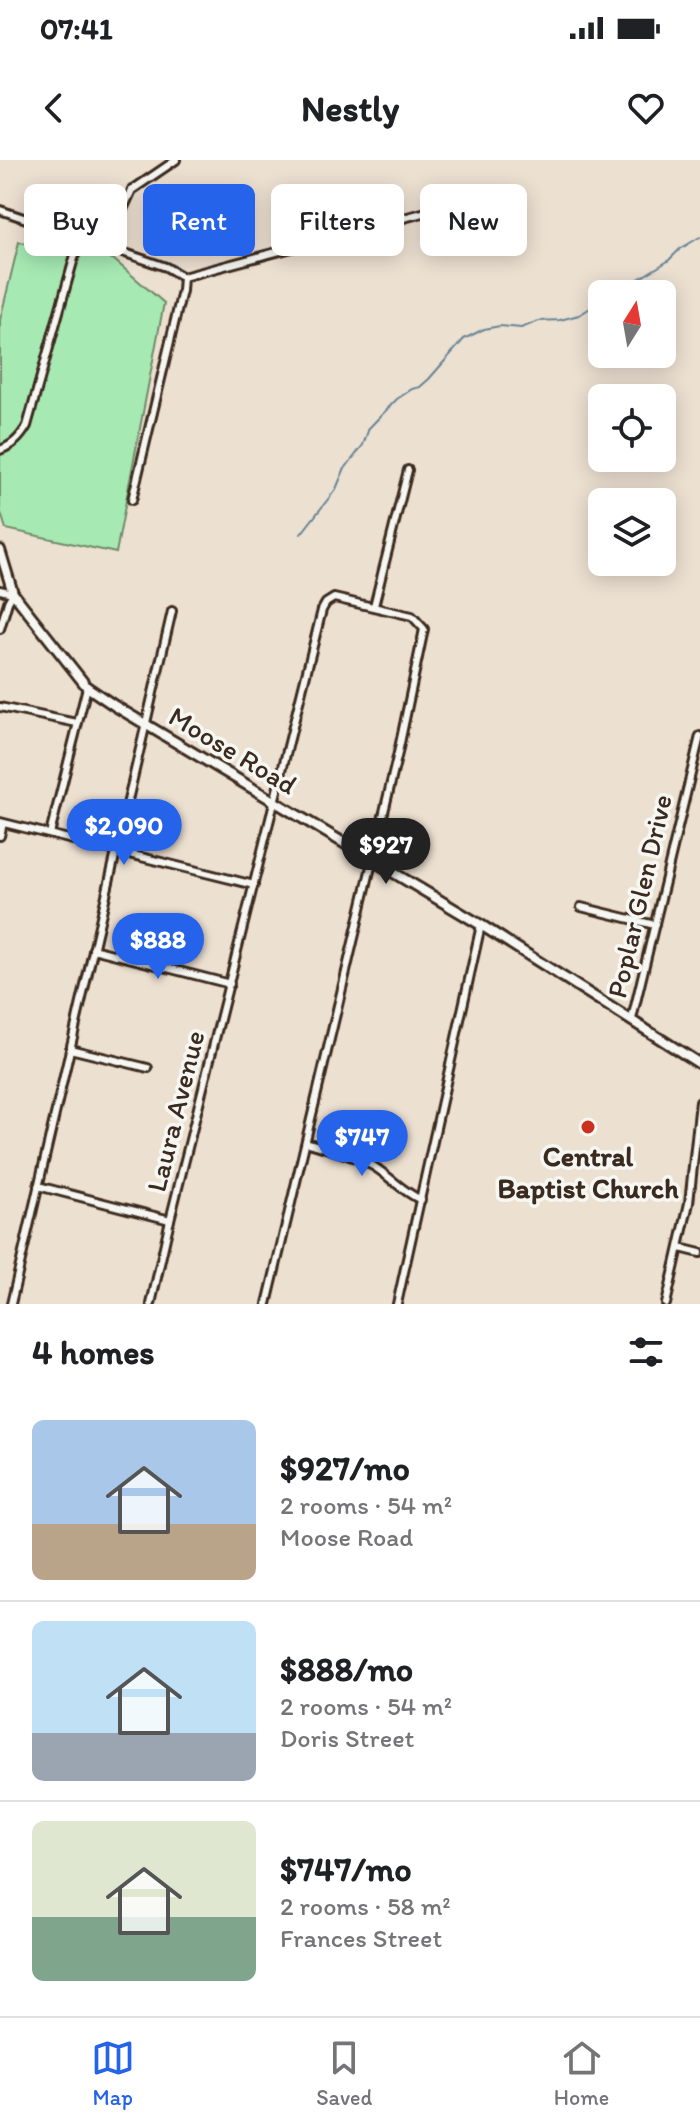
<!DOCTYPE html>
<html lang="en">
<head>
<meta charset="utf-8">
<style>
  :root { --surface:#fff; --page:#f6f6f6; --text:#202124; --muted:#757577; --line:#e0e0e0; --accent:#2563eb }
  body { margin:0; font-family:Itim,sans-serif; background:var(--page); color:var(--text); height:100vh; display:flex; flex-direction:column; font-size:30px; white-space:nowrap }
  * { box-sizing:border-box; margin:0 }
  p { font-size:26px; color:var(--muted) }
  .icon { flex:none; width:44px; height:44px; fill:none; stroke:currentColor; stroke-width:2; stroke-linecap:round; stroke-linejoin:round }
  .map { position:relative; height:1144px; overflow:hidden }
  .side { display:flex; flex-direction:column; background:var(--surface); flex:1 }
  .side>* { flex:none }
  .top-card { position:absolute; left:24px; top:24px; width:652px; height:72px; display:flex; gap:16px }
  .needle { width:52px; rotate:11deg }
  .tools { position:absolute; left:588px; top:120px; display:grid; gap:16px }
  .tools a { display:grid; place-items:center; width:88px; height:88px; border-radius:12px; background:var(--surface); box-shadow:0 4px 20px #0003; font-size:40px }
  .price { position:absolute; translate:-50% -68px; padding:0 18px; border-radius:28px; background:var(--accent); color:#fff; font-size:26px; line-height:52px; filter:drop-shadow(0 2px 4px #0008) }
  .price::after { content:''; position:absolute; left:50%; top:48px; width:24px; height:18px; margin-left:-12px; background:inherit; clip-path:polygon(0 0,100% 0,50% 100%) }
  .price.active { background:#222; color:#fff }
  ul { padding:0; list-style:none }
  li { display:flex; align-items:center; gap:24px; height:200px; padding:0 32px }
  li+li { border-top:2px solid var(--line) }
  li span { display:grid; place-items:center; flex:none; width:224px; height:160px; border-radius:12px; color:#555 }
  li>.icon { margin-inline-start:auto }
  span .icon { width:96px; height:96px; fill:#fffc; stroke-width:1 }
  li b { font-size:34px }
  h2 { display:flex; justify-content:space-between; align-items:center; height:96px; padding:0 32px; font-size:34px }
  .chip { padding:0 28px; border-radius:12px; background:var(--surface); box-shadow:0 4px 20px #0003; font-size:28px; line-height:72px }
  .chip.active { background:var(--accent); color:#fff }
  .status { display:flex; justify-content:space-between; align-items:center; height:56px; padding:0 40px; background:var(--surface); direction:ltr }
  .status svg { height:22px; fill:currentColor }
  header { display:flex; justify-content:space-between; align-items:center; height:104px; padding:0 32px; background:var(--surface); font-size:36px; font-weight:800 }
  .dock { display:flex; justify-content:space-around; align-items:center; height:112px; border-top:2px solid var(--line); background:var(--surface); font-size:22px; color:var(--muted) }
  .dock a { display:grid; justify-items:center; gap:4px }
  .dock .active { color:var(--accent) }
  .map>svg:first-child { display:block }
  .green { fill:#a6e9b3; stroke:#708a68; stroke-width:2 }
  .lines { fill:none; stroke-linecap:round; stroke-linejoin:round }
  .stream { stroke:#678595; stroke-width:2 }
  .minor-casing { stroke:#3b2a1e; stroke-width:12 }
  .tertiary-casing { stroke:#3b2a1e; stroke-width:14 }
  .minor { stroke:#f6f6f2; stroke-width:6 }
  .tertiary { stroke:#f6f6f2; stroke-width:8 }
  .poi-dot { fill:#c8321e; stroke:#f6f6f2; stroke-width:3 }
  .labels { text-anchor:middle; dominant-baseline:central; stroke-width:7; stroke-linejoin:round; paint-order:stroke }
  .street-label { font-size:28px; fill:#3b2a1e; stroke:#f6f6f2 }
  .poi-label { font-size:28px; font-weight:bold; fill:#3b2a1e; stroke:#f6f6f2 }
</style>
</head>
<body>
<div class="status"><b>07:41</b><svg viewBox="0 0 49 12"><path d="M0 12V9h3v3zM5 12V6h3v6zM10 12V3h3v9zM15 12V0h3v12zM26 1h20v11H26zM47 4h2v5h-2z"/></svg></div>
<header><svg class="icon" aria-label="back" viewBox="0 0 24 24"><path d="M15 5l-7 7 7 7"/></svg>Nestly<svg class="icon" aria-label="heart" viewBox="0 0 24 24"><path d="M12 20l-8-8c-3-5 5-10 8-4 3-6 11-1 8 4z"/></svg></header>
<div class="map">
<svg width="700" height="1144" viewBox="0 0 700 1144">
  <rect width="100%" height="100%" fill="#ece0d1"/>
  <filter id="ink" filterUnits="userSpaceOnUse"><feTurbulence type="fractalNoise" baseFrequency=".0125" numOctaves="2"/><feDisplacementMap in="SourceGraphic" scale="16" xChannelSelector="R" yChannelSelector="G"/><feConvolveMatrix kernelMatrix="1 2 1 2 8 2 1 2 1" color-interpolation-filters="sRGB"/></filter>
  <g filter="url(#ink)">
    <polygon class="green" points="19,82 113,99 164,143 116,393 6,369 0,350 0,160"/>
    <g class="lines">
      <g class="stream">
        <polyline points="614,134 668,101 680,89 700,77"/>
        <polyline points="301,374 336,329 344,310 363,285 369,268 397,239 412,229 420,227 429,219 464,179 484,169 500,166 521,168 539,161 560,160 579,155 602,141"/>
      </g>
      <defs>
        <g id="minor">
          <polyline points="0,50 166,107 183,117"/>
          <polyline points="106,86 132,30 176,0"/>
          <polyline points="183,117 445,47 455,41"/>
          <path d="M0 290C13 285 20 278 27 266L80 77"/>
          <polyline points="132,340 182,131 183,117"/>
          <polyline points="0,430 13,433 8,442 0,469"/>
          <polyline points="374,446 408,310"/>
          <polyline points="0,547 77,563"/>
          <polyline points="0,662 254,725"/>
          <polyline points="50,674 87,527"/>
          <polyline points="0,676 3,663"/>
          <polyline points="581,747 655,765"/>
          <polyline points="93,789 230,824"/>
          <polyline points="632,859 700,576"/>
          <polyline points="70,889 148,908"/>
          <path d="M306 982C328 989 353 995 373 1006 391 1017 400 1030 421 1040"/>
          <polyline points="38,1026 170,1060"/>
          <polyline points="680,1088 700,1093"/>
          <polyline points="11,1144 172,451"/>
          <polyline points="151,1144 170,1060 322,450 326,443 334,438 412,456 424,469 398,593 267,1144"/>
          <polyline points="397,1144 481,765"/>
          <polyline points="666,1144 689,1043 700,942"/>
        </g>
        <polyline id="tertiary" points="0,390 13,433 87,527 115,546 481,765 700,904"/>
      </defs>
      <use href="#minor" class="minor-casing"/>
      <use href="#tertiary" class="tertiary-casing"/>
      <use href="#minor" class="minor"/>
      <use href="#tertiary" class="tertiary"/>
    </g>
  </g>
  <circle class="poi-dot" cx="588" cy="967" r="8"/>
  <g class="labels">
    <g class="street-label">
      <text transform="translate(233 590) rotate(31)">Moose Road</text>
      <text transform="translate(639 736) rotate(-77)">Poplar Glen Drive</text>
      <text transform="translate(175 951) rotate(-76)">Laura Avenue</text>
    </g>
    <g class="poi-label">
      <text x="588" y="996">Central<tspan x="588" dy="32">Baptist Church</tspan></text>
    </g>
  </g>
</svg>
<div class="tools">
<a><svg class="needle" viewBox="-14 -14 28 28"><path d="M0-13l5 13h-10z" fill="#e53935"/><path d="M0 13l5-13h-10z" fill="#757577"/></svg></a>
<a><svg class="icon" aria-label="locate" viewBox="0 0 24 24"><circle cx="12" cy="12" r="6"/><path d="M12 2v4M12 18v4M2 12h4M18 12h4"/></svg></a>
<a><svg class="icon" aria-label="layers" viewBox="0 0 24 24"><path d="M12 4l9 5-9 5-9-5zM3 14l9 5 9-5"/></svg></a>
</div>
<b class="price" style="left:124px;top:707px">$2,090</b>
<b class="price active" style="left:386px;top:726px">$927</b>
<b class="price" style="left:158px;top:821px">$888</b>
<b class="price" style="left:362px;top:1018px">$747</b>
<div class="top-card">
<a class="chip">Buy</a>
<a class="chip active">Rent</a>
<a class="chip">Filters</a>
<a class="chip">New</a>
</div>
</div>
<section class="side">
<h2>4 homes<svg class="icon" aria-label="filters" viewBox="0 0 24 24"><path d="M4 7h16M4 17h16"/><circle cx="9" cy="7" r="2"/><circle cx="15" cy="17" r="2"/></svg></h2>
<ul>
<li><span style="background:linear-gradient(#a9c7e8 65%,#b9a48a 0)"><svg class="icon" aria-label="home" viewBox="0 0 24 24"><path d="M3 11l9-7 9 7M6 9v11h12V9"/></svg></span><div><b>$927/mo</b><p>2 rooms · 54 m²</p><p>Moose Road</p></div></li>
<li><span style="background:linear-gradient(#bfe0f5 70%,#9aa5b1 0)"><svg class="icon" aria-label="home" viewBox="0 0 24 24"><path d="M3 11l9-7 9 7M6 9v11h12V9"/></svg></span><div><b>$888/mo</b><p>2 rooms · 54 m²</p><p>Doris Street</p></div></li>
<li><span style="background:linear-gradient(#dfe7d0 60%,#7fa58c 0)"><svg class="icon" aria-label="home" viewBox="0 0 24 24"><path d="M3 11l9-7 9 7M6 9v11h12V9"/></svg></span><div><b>$747/mo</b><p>2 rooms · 58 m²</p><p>Frances Street</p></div></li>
</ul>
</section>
<nav class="dock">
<a class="active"><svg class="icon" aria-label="map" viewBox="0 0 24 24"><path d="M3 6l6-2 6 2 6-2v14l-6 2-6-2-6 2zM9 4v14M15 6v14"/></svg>Map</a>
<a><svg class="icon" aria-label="saved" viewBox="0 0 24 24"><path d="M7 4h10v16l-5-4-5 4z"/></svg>Saved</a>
<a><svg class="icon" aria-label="home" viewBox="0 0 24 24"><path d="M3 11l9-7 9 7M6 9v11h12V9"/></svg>Home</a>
</nav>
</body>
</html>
